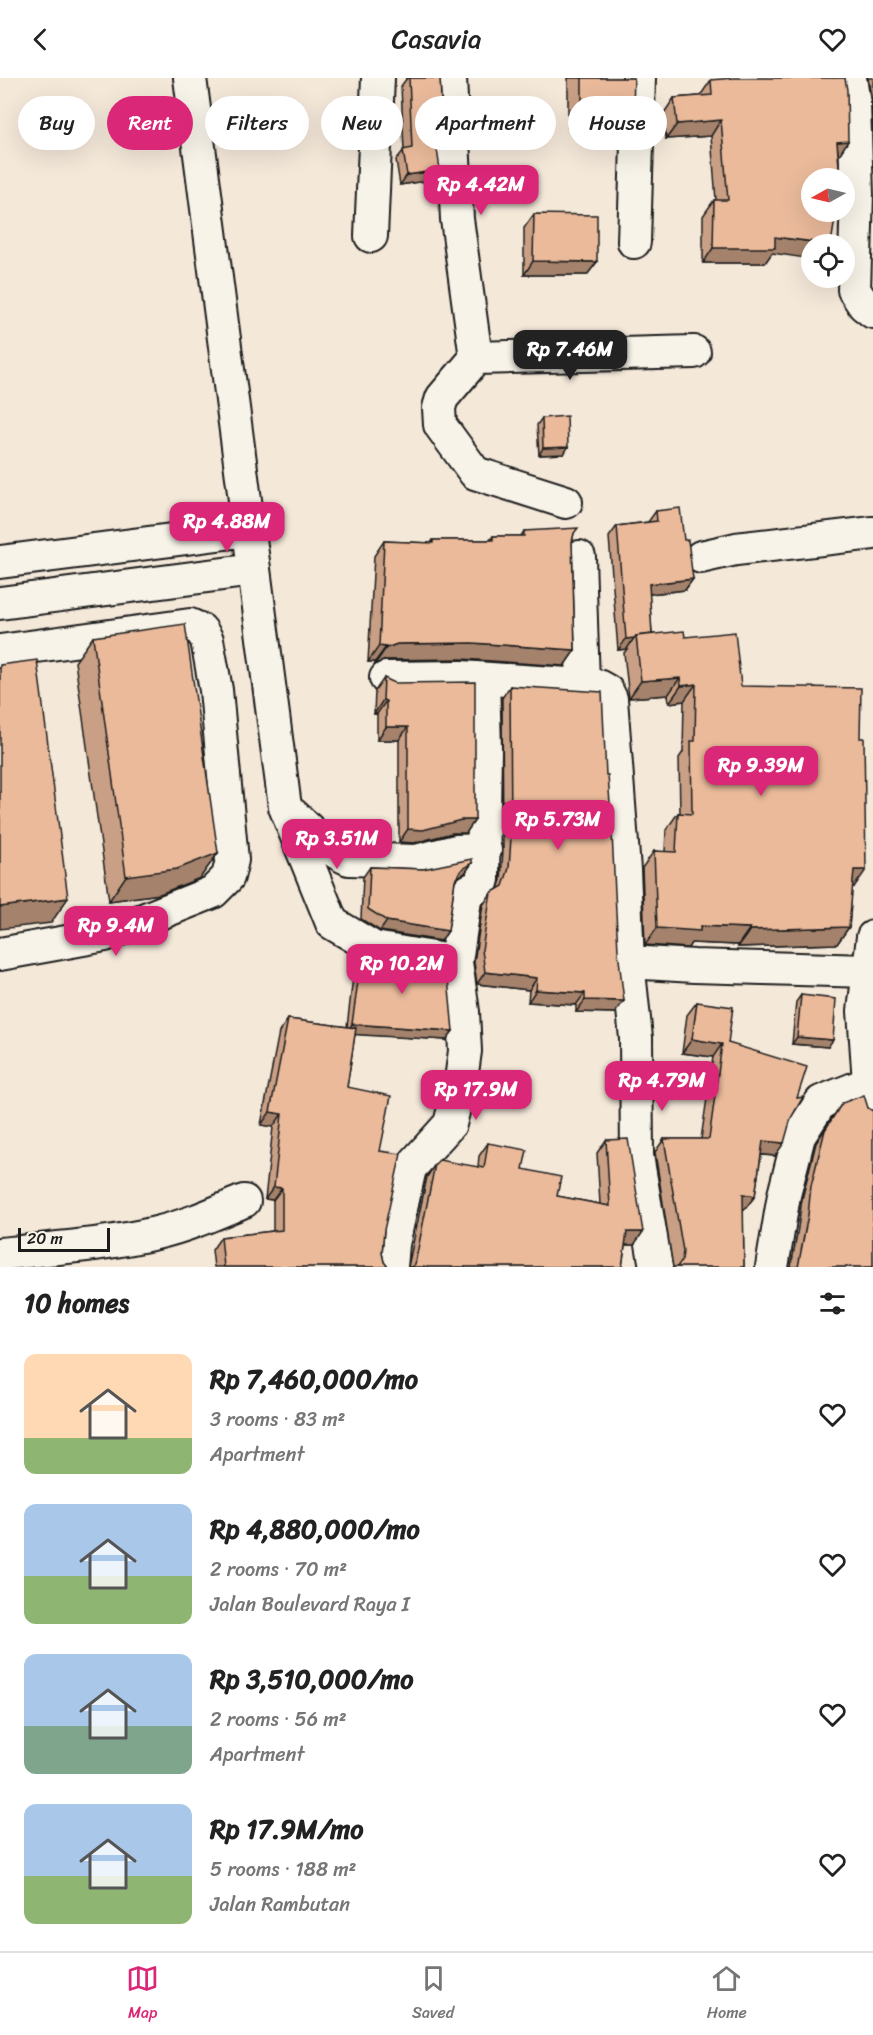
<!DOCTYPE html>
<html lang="en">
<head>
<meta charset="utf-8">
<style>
  :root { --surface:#fff; --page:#f6f6f6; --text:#222; --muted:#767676; --line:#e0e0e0; --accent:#db2777 }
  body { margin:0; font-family:Sriracha,sans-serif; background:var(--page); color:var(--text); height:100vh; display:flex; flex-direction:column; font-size:22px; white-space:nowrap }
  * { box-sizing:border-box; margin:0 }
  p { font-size:20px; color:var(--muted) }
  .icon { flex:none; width:33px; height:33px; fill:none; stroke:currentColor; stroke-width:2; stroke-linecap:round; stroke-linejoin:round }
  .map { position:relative; height:1189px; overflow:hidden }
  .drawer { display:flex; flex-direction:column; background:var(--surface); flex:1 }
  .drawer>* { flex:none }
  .top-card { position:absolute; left:18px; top:18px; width:837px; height:54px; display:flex; gap:12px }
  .needle { width:39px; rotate:262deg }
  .fabs { position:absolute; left:801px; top:90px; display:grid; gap:12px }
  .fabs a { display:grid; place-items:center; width:54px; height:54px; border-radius:50%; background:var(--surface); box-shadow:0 6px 24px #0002; font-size:30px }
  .scale { position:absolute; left:18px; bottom:15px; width:92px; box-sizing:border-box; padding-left:6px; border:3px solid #1c1c1c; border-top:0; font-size:16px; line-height:21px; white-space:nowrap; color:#1c1c1c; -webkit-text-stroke:4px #f7f3e8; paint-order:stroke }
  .price { position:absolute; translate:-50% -51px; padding:0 14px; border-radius:12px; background:var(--accent); color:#fff; font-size:20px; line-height:39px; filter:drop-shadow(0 2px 3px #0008) }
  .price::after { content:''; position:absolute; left:50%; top:36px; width:18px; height:14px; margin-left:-9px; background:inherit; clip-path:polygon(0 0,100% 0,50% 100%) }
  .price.selected { background:#222; color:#fff }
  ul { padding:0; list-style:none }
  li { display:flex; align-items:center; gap:18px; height:150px; padding:0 24px }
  li span { display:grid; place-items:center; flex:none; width:168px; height:120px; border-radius:12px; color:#555 }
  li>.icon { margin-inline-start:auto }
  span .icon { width:72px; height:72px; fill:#fffc; stroke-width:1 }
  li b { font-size:26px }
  h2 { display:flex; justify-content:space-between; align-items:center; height:72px; padding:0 24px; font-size:26px }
  .tag { padding:0 21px; border-radius:27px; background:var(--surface); box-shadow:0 6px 24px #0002; font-size:21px; line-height:54px }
  .tag.selected { background:var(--accent); color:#fff }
  header { display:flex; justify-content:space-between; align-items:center; height:78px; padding:0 24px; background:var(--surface); font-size:27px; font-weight:600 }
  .tabs { display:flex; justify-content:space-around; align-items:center; height:84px; border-top:2px solid var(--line); background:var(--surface); font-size:16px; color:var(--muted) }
  .tabs a { display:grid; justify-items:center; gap:3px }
  .tabs .selected { color:var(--accent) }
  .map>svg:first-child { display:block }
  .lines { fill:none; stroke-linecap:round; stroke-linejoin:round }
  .minor-casing { stroke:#1c1c1c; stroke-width:36 }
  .minor { stroke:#f7f3e8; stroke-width:32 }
  .wall { fill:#c9a085; stroke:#1c1c1c; stroke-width:1.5 }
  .shaded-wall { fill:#a4826c; stroke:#1c1c1c; stroke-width:1.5 }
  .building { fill:#eaba9b; stroke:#1c1c1c; stroke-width:1.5 }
</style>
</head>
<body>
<header><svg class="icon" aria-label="back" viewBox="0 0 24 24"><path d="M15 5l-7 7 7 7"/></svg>Casavia<svg class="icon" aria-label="heart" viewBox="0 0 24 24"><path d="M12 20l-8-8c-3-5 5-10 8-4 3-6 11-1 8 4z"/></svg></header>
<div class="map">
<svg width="873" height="1189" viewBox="0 0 873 1189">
  <rect width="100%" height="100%" fill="#f4e8d9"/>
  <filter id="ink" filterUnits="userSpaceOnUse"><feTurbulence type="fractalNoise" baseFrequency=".0167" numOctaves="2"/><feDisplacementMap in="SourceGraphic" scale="12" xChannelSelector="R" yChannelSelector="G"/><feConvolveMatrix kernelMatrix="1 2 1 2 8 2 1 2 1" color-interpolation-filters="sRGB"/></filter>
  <g filter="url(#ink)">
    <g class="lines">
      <defs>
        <g id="minor">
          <polyline points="190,0 285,729 332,845 374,870 456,884"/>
          <polyline points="450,0 457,141 476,280"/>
          <polyline points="850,0 854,26 857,116 854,212 864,227 873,234"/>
          <polyline points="371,158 378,0"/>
          <polyline points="634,164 639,0"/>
          <polyline points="566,424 475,395 440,347 439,330 442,320 476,280 694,274"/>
          <polyline points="579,479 583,607"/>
          <polyline points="701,479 736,471 873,455"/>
          <polyline points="0,484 249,452"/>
          <polyline points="0,525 254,492"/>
          <polyline points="0,573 190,547 201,552 207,562 216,612 232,782 228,799 213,814 105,857 0,876"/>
          <polyline points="386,600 461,599 598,608 607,613 611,621 624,792 628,884 694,888 868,893"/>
          <path d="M292 736C310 752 327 772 349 781L416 783 456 773 485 772"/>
          <polyline points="873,859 864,933 869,1005 873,1032"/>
          <polyline points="628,884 636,960 637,1078 656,1189"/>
          <path d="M0 1176C52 1170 106 1167 156 1155 187 1148 215 1135 244 1123"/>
          <polyline points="391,1189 393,1166 410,1090 450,1046 461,1002 465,973 463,934 456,884 466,815 470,812 481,808 483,801 485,671 483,601"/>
          <polyline points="772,1189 784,1117 799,1058 821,1024 869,1005"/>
        </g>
      </defs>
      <use href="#minor" class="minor-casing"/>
      <use href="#minor" class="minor"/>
    </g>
    <g class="wall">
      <polygon points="407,0 440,0 443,63 437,72 432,102 400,107 396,82 404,72 401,8"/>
      <polygon points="568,0 634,0 619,49 568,49"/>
      <polygon points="868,0 873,0 873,56 872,25"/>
      <polygon points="711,2 848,63 765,185 703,185 703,138 714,122 716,122 711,58 666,61 664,35 674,20 700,18"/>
      <polygon points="534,136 597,184 587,197 524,197 524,150"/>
      <polygon points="542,340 568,369 564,376 539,377 537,347"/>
      <polygon points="656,433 684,462 693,501 685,512 649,516 652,556 685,559 741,608 854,809 852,809 849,849 837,866 738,869 738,867 691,865 688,870 645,867 642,790 654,773 665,774 666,752 678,735 680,736 679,680 683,674 684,623 669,625 668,617 629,620 624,575 627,571 618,572 609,459 617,448 648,444"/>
      <polygon points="524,453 574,455 572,464 575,572 564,588 461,581 386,582 375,586 375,584 368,584 374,478 384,463 431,465 433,462 490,462 493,458 521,458"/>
      <polygon points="93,559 218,775 200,800 160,816 109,823 75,584"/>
      <polygon points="384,600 475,742 466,755 452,755 414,765 399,764 399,662 377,662 377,636 374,636 375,613"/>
      <polygon points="510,608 610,756 615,935 576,934 576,927 528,924 529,912 477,906 474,884 483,827 491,815 498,811 501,802 503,772 502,620"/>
      <polygon points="472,785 465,795 457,800 455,802 448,853 441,863 380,853 361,841 363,799 370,789 423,791"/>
      <polygon points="364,871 453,953 446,962 355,956 347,1009 380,1073 384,1152 382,1175 384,1184 388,1189 214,1189 212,1172 221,1159 273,1153 273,1122 265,1121 273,1049 261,1047 279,954 288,941 347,949 353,899 357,881"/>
      <polygon points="801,917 828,969 792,966 796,924"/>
      <polygon points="697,924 728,965 791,1040 775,1078 761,1077 755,1118 745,1131 743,1131 744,1189 673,1189 655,1074 664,1061 701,1061 713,979 682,975 687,937"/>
      <polygon points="842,1025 868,1030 873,1189 791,1189 798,1150 802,1121 816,1065"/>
      <polygon points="606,1062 634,1167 625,1167 622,1189 408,1189 427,1099 435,1086 478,1089 479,1078 488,1065 523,1091 557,1118 600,1126 597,1075"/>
    </g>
    <g class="shaded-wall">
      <polygon points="582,30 633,30 619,49 568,49"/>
      <polygon points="721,42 711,58 666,61 677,46"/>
      <polygon points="443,63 436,74 436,64"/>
      <polygon points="848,63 838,79 837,64"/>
      <polygon points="440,92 432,102 400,107 407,97"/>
      <polygon points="775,159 828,166 812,166 812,181 772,175 765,185 703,185 713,170"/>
      <polygon points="533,183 597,184 587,197 524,197"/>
      <polygon points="568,369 564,376 539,377 543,370"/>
      <polygon points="693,501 685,512 641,517 649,506"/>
      <polygon points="634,560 627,571 618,572 626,561"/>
      <polygon points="472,565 575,572 564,588 461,581 386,582 375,586 386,570 397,566"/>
      <polygon points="379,568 386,569 375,584 368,584"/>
      <polygon points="680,600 668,617 629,620 641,603"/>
      <polygon points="696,606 684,623 669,625 681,608"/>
      <polygon points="383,622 386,623 377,636 374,636"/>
      <polygon points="386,649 408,649 399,662 377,662"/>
      <polygon points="461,742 475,742 466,755 452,755 414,765 399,764 408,751"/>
      <polygon points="218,775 200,800 160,816 109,823 126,798"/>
      <polygon points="472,785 465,795 455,801 462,791"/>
      <polygon points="854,792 866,792 854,809 842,809"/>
      <polygon points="68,820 51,845 0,851 0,829"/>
      <polygon points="387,843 448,853 441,863 380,853"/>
      <polygon points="700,848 750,850 738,867 691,865 688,870 645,867 657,850"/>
      <polygon points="849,849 837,866 738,869 750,852"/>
      <polygon points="485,894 537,900 529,912 477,906"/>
      <polygon points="536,912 585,915 576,927 528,924"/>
      <polygon points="585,922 624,923 615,935 576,934"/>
      <polygon points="352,946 453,953 446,962 346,956"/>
      <polygon points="797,959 833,962 828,969 792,966"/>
      <polygon points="692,961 722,966 713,979 682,975"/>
      <polygon points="270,1034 282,1036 273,1049 261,1047"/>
      <polygon points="763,1063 784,1065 775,1078 754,1076"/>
      <polygon points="274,1109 282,1110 273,1122 265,1121"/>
      <polygon points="743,1116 755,1118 745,1131 734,1129"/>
      <polygon points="627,1154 643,1154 634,1167 618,1167"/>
    </g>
    <g class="building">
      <polygon points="409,0 440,0 443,63 436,64 440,92 407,97 403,72 412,70"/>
      <polygon points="582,0 634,0 633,30 582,30"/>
      <polygon points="733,0 845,0 847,12 848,63 837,64 840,100 812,100 812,134 836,134 831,166 775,159 775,170 713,170 714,122 728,122 721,42 677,46 674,20 712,17 711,2"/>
      <polygon points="534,136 597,137 597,184 533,183"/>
      <polygon points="567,338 568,369 543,370 542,340"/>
      <polygon points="680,430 684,462 688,462 693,501 649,506 652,556 636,558 634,560 626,561 617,448 657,443 656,433"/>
      <polygon points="578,450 574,455 572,464 575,572 472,565 397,566 386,570 386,569 379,568 384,463 433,465 433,462 493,462 493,458 524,458 524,453"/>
      <polygon points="185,546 218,775 177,791 126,798 93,559"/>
      <polygon points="684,553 685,559 735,554 741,608 861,610 860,660 864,660 866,792 854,792 849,849 750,852 750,850 700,848 700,853 657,850 654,773 676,774 678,735 692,736 691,663 695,663 696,606 681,608 680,600 641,603 636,558"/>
      <polygon points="37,582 68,820 0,829 0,587"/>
      <polygon points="384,600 395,605 475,604 475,742 461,742 423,752 408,751 408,649 386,649 386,623 383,622"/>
      <polygon points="510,608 602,614 606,697 608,697 610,726 610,756 612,756 618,873 624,923 585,922 585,915 536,912 537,900 485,894 482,872 491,815 503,808 509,790 511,760"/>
      <polygon points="472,781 472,785 462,791 455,802 448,853 387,843 368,831 370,789 423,791"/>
      <polygon points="364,871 378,878 447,890 453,953 352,946 360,889"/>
      <polygon points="801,917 836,921 833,962 797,959"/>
      <polygon points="697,924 733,929 728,965 807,989 797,1020 803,1019 791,1040 784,1065 763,1063 755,1118 743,1116 744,1189 677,1189 682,1182 683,1173 664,1061 709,1061 722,966 692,961"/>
      <polygon points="288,941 356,950 347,1009 391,1018 380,1073 401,1076 384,1152 382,1175 384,1184 388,1189 224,1189 221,1159 282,1152 282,1110 274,1109 282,1036 270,1034"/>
      <polygon points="864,1017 868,1030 873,1033 873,1189 798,1189 808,1137 811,1108 825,1052 842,1025"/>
      <polygon points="628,1061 643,1154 627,1154 622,1189 411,1189 415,1186 435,1086 439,1082 484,1090 488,1065 527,1072 523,1091 561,1099 557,1118 610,1128 606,1062"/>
    </g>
  </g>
</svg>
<div class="fabs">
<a><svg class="needle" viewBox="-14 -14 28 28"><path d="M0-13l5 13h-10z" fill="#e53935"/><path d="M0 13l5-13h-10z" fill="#767676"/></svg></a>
<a><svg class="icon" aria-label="locate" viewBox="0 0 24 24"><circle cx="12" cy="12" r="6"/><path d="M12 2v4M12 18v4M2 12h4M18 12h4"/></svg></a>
</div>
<div class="scale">20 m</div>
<b class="price" style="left:481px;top:138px">Rp 4.42M</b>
<b class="price selected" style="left:570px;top:303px">Rp 7.46M</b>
<b class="price" style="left:227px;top:475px">Rp 4.88M</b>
<b class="price" style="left:761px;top:719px">Rp 9.39M</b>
<b class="price" style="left:558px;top:773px">Rp 5.73M</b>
<b class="price" style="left:337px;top:792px">Rp 3.51M</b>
<b class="price" style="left:116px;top:879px">Rp 9.4M</b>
<b class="price" style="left:402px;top:917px">Rp 10.2M</b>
<b class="price" style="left:662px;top:1034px">Rp 4.79M</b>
<b class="price" style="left:476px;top:1043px">Rp 17.9M</b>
<div class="top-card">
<a class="tag">Buy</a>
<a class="tag selected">Rent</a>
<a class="tag">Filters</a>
<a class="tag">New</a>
<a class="tag">Apartment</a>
<a class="tag">House</a>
</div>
</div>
<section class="drawer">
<h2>10 homes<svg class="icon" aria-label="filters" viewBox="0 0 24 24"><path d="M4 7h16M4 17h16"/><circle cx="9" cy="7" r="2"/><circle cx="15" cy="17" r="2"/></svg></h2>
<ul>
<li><span style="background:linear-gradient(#ffd9b3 70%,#8fb573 0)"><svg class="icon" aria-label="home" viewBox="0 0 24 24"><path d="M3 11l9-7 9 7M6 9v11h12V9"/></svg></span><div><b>Rp 7,460,000/mo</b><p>3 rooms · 83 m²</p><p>Apartment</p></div><svg class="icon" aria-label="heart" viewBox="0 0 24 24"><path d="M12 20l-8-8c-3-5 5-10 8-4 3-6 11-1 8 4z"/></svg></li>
<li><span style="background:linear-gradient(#a9c7e8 60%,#8fb573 0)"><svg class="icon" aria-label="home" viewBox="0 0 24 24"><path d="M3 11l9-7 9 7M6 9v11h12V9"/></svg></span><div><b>Rp 4,880,000/mo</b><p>2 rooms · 70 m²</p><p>Jalan Boulevard Raya I</p></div><svg class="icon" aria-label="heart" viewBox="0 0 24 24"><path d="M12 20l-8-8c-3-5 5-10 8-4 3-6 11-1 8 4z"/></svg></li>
<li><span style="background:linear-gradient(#a9c7e8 60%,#7fa58c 0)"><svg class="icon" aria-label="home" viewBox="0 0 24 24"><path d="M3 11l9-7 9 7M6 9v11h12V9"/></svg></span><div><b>Rp 3,510,000/mo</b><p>2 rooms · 56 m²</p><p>Apartment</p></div><svg class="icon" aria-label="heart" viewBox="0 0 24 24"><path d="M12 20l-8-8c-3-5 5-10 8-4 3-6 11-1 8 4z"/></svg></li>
<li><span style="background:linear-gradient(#a9c7e8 60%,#8fb573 0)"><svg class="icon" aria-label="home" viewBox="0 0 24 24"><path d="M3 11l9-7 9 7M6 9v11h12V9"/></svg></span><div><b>Rp 17.9M/mo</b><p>5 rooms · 188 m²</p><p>Jalan Rambutan</p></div><svg class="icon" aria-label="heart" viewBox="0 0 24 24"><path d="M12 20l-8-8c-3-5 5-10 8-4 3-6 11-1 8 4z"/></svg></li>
</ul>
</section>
<nav class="tabs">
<a class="selected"><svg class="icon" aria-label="map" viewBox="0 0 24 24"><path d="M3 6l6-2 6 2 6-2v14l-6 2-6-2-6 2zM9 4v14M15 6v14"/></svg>Map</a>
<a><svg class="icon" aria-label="saved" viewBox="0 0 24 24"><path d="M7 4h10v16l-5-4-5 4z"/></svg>Saved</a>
<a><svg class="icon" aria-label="home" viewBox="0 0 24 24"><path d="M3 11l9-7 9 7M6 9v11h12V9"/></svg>Home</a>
</nav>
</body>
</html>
